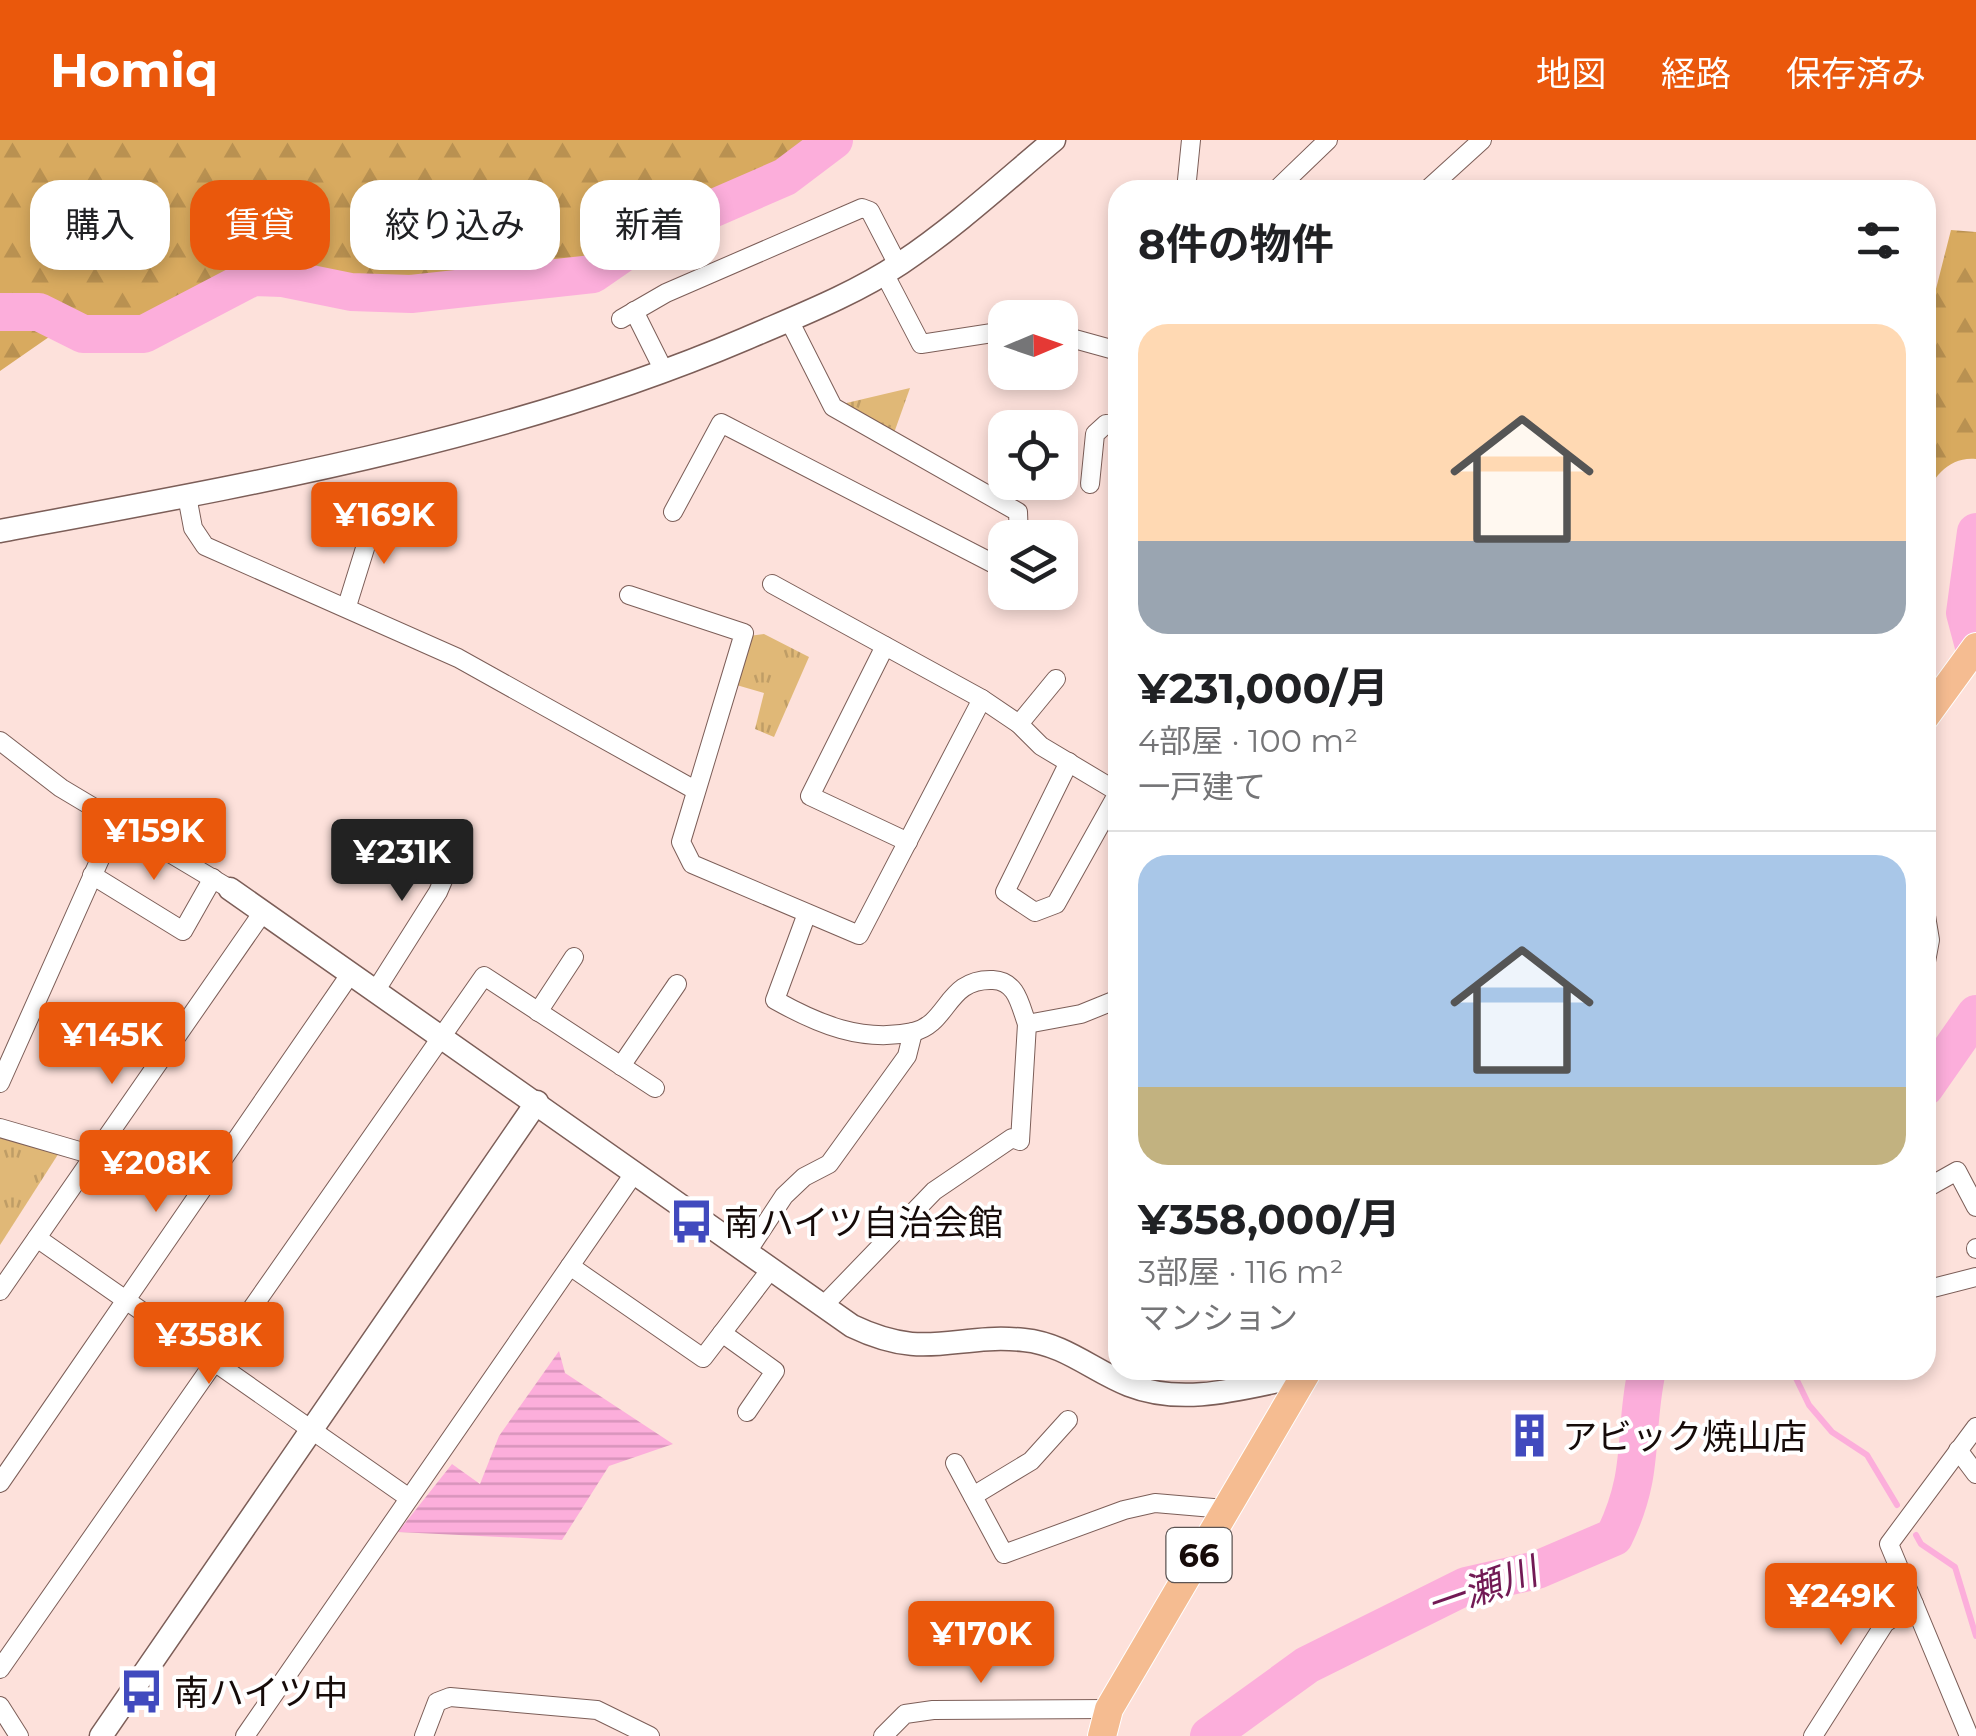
<!DOCTYPE html>
<html lang="ja">
<head>
<meta charset="utf-8">
<style>
  :root { --surface:#fff; --page:#f2f2f2; --text:#202124; --muted:#757577; --line:#e0e0e0; --accent:#ea580c }
  body { margin:0; font-family:Montserrat,"Noto Sans JP",sans-serif; background:var(--page); color:var(--text); height:100vh; display:flex; flex-direction:column; font-size:38px; white-space:nowrap }
  * { box-sizing:border-box; margin:0 }
  p { font-size:32px; color:var(--muted) }
  .icon { flex:none; width:55px; height:55px; fill:none; stroke:currentColor; stroke-width:2; stroke-linecap:round; stroke-linejoin:round }
  .map { position:relative; flex:1; overflow:hidden }
  .panel { position:absolute; left:1108px; top:40px; width:828px; height:1200px; display:flex; flex-direction:column; background:var(--surface); border-radius:30px; box-shadow:0 5px 15px #0003 }
  .panel>* { flex:none }
  .top-card { position:absolute; left:30px; top:40px; width:928px; height:90px; display:flex; gap:20px }
  .needle { width:65px; rotate:88deg }
  .tools { position:absolute; left:988px; top:160px; display:grid; gap:20px }
  .tools a { display:grid; place-items:center; width:90px; height:90px; border-radius:20px; background:var(--surface); box-shadow:0 5px 15px #0003; font-size:50px }
  .price { position:absolute; translate:-50% -85px; padding:0 22px; border-radius:10px; background:var(--accent); color:#fff; font-size:32px; line-height:65px; filter:drop-shadow(0 2px 5px #0008) }
  .price::after { content:''; position:absolute; left:50%; top:60px; width:30px; height:22px; margin-left:-15px; background:inherit; clip-path:polygon(0 0,100% 0,50% 100%) }
  .price.selected { background:#222; color:#fff }
  ul { padding:0; list-style:none }
  li { display:grid; align-content:center; gap:20px; height:530px; padding:0 30px }
  li+li { border-top:2px solid var(--line) }
  li span { display:grid; place-items:center; height:310px; border-radius:30px; color:#555 }
  li>.icon { margin-inline-start:auto }
  span .icon { width:180px; height:180px; fill:#fffc; stroke-width:1 }
  li b { font-size:42px }
  h2 { display:flex; justify-content:space-between; align-items:center; height:120px; padding:0 30px; font-size:42px }
  .tag { padding:0 35px; border-radius:30px; background:var(--surface); box-shadow:0 5px 15px #0003; font-size:35px; line-height:90px }
  .tag.selected { background:var(--accent); color:#fff }
  header { display:flex; align-items:center; gap:60px; box-sizing:border-box; height:140px; padding:0 50px; background:var(--accent); color:#fff }
  header strong { font-size:48px }
  nav { display:flex; gap:55px; margin-inline-start:auto; font-size:35px }
  .map>svg:first-child { display:block }
  .forest { fill:url(#forest-firs) }
  .park { fill:url(#park-tufts) }
  .water { fill:url(#water-rules) }
  .lines { fill:none; stroke-linecap:round; stroke-linejoin:round }
  .stream { stroke:#fcaedb; stroke-width:6 }
  .river { stroke:#fcaedb; stroke-width:38 }
  .minor-casing { stroke:#7c5e58; stroke-width:20 }
  .tertiary-casing { stroke:#7c5e58; stroke-width:25 }
  .primary-casing { stroke:#fff; stroke-width:30 }
  .minor { stroke:#fff; stroke-width:18 }
  .tertiary { stroke:#fff; stroke-width:22 }
  .primary { stroke:#f5bc91; stroke-width:28 }
  .labels { text-anchor:middle; dominant-baseline:central; stroke-width:8; stroke-linejoin:round; paint-order:stroke }
  .shield { fill:#fff; stroke:#5c5453; stroke-width:2.5 }
  .shield-label { font-size:32px; font-weight:bold; fill:#160b09 }
  .poi-label { font-size:35px; fill:#160b09; stroke:#fff; text-anchor:start }
  .water-label { font-size:38px; font-style:italic; fill:#721a55; stroke:#fff }
</style>
</head>
<body>
<header>
<strong>Homiq</strong>
<nav><a>地図</a><a>経路</a><a>保存済み</a></nav>
</header>
<div class="map">
<svg width="1976" height="1596" viewBox="0 0 1976 1596">
  <defs>
    <pattern id="forest-firs" width="22" height="20" patternUnits="userSpaceOnUse" patternTransform="scale(2.5)"><rect width="22" height="20" fill="#d8aa5f"/><path d="M5 1l3.5 6h-7zM16 11l3.5 6h-7z" fill="#b99151"/></pattern>
    <pattern id="park-tufts" width="24" height="20" patternUnits="userSpaceOnUse" patternTransform="scale(2.5)"><rect width="24" height="20" fill="#e0b877"/><path d="M3 7l-1-3M5 7V3M7 7l1-3M15 17l-1-3M17 17v-4M19 17l1-3" fill="none" stroke="#bf9d66"/></pattern>
    <pattern id="water-rules" width="6" height="5" patternUnits="userSpaceOnUse" patternTransform="scale(2.5)"><rect width="6" height="5" fill="#fcaedb"/><path d="M0 2.5h6" fill="none" stroke="#d794bb"/></pattern>
  </defs>
  <rect width="100%" height="100%" fill="#fde1db"/>
  <g class="forest">
    <polygon points="0,0 829,0 744,51 578,131 413,148 324,139 275,124 249,131 211,155 148,182 72,181 0,231"/>
    <path d="M1951 90 1976 92V319C1950 316 1930 338 1925 362V192Z"/>
  </g>
  <g class="park">
    <polygon points="910,248 894,293 838,265"/>
    <polygon points="764,494 809,517 774,597 755,589 764,553 733,544 749,496"/>
    <polygon points="0,990 64,1005 0,1105"/>
  </g>
  <polygon class="water" points="559,1211 565,1233 673,1304 609,1326 562,1400 398,1392 452,1324 480,1344 499,1296"/>
  <g class="lines">
    <g class="stream">
      <polyline points="1792,1230 1809,1265 1832,1292 1867,1315 1897,1365"/>
      <polyline points="1916,1395 1921,1404 1955,1427 1976,1496"/>
    </g>
    <g class="river">
      <polyline points="0,172 39,172 83,194 144,194 253,137 282,138 351,152 411,154 593,134 645,98 785,37 834,0"/>
      <polyline points="1976,392 1965,473 1976,514"/>
      <polyline points="1925,947 1976,874"/>
      <path d="M1209 1596 1307 1525 1466 1446 1537 1430 1614 1397C1646 1332 1633 1294 1647 1230"/>
    </g>
    <defs>
      <g id="minor">
        <polyline points="1186,50 1191,0"/>
        <polyline points="1276,50 1328,0"/>
        <polyline points="1427,50 1482,0"/>
        <polyline points="884,133 921,204 1005,191"/>
        <polyline points="634,171 664,231"/>
        <polyline points="621,179 666,153 862,68 870,71 898,125"/>
        <polyline points="789,180 833,267 1018,372 1019,398"/>
        <polyline points="1060,195 1118,211"/>
        <polyline points="1090,344 1095,294 1106,284 1118,286"/>
        <polyline points="187,356 193,388 205,406 458,518 695,650"/>
        <polyline points="673,372 721,283 998,426 1005,417"/>
        <polyline points="772,444 982,559 1019,584 1041,606 1118,652"/>
        <polyline points="629,455 744,493 681,702 692,724 859,795 982,559"/>
        <polyline points="347,466 376,373"/>
        <polyline points="885,506 810,656 908,702"/>
        <polyline points="1019,584 1056,539"/>
        <polyline points="0,601 61,648 230,749"/>
        <polyline points="1069,622 1005,752 1035,772 1056,764 1118,653"/>
        <polyline points="92,735 183,791 213,738"/>
        <polyline points="1925,770 1930,800 1925,827"/>
        <path d="M806 776 775 860C818 884 862 903 913 892 949 884 946 838 993 840 1017 841 1020 865 1027 884L1081 874 1118 859"/>
        <polyline points="376,850 438,752 462,696"/>
        <polyline points="538,872 574,817"/>
        <polyline points="621,926 677,844"/>
        <polyline points="0,943 117,681"/>
        <polyline points="0,988 93,1015"/>
        <polyline points="1925,1049 1957,1031 1976,1067"/>
        <polyline points="37,1098 409,1358"/>
        <polyline points="1976,1108 1976,1109"/>
        <polyline points="747,1112 784,1056 804,1037 829,1024 907,916 913,892"/>
        <polyline points="570,1126 703,1218 771,1129"/>
        <polyline points="1925,1150 1976,1137"/>
        <polyline points="0,1151 263,772"/>
        <polyline points="823,1166 934,1051 1012,998 1020,1001 1027,884"/>
        <polyline points="722,1193 775,1231 747,1272"/>
        <polyline points="1958,1310 1976,1334"/>
        <polyline points="955,1323 1004,1414 1124,1370 1155,1363 1225,1369"/>
        <polyline points="0,1343 351,833"/>
        <polyline points="973,1356 1031,1321 1068,1280"/>
        <polyline points="0,1529 484,836 655,948"/>
        <polyline points="0,1566 19,1596"/>
        <polyline points="245,1596 635,1032"/>
        <polyline points="424,1596 437,1562 450,1557 597,1570 650,1596"/>
        <polyline points="883,1596 905,1574 933,1570 1109,1569"/>
        <polyline points="1813,1596 1885,1483 1914,1464"/>
        <polyline points="1969,1596 1889,1404 1976,1287"/>
      </g>
      <g id="tertiary">
        <path d="M0 391C252 344 508 300 745 199 798 176 853 155 901 123 955 87 1005 41 1054 0"/>
        <path d="M230 749 852 1186C927 1222 953 1193 1024 1200 1065 1204 1093 1231 1129 1245 1185 1267 1246 1247 1302 1236"/>
        <polyline points="101,1596 537,962"/>
      </g>
      <g id="primary">
        <polyline points="1925,577 1976,507"/>
        <polyline points="1102,1596 1109,1569 1308,1230"/>
      </g>
    </defs>
    <use href="#minor" class="minor-casing"/>
    <use href="#tertiary" class="tertiary-casing"/>
    <use href="#primary" class="primary-casing"/>
    <use href="#minor" class="minor"/>
    <use href="#tertiary" class="tertiary"/>
    <use href="#primary" class="primary"/>
  </g>
  <defs>
    <symbol id="bus-bare" viewBox="-9 -9 18 18"><path d="M-5-6H5V4H4V6H2V4H-2V6H-4V4H-5ZM-3.5-4V0h7V-4ZM-3.5 1.2v1.5H-2V1.2ZM2 1.2v1.5H3.5V1.2Z" fill="#414abe" stroke="#fff" stroke-width="2.5" paint-order="stroke"/></symbol>
    <symbol id="building-bare" viewBox="-9 -9 18 18"><path d="M-4-6H4V6H1V3H-1V6H-4ZM-2.5-4.3h1.7v1.8h-1.7ZM.8-4.3h1.7v1.8H.8ZM-2.5-1h1.7V.8h-1.7ZM.8-1h1.7V.8H.8Z" fill="#414abe" stroke="#fff" stroke-width="2.5" paint-order="stroke"/></symbol>
  </defs>
  <g fill-rule="evenodd">
    <use href="#bus-bare" x="660" y="1050" width="63" height="63"/>
    <use href="#building-bare" x="1498" y="1264" width="63" height="63"/>
    <use href="#bus-bare" x="110" y="1520" width="63" height="63"/>
  </g>
  <g class="labels">
    <rect class="shield" x="1166.5" y="1388" width="65" height="54" rx="8"/>
    <g class="shield-label">
      <text x="1199" y="1415">66</text>
    </g>
    <g class="poi-label">
      <text x="724" y="1082">南ハイツ自治会館</text>
      <text x="1562" y="1296">アビック焼山店</text>
      <text x="174" y="1552">南ハイツ中</text>
    </g>
    <g class="water-label">
      <text transform="translate(1482 1448) rotate(-19)">一瀬川</text>
    </g>
  </g>
</svg>
<div class="tools">
<a><svg class="needle" viewBox="-14 -14 28 28"><path d="M0-13l5 13h-10z" fill="#e53935"/><path d="M0 13l5-13h-10z" fill="#757577"/></svg></a>
<a><svg class="icon" aria-label="locate" viewBox="0 0 24 24"><circle cx="12" cy="12" r="6"/><path d="M12 2v4M12 18v4M2 12h4M18 12h4"/></svg></a>
<a><svg class="icon" aria-label="layers" viewBox="0 0 24 24"><path d="M12 4l9 5-9 5-9-5zM3 14l9 5 9-5"/></svg></a>
</div>
<b class="price" style="left:384px;top:427px">¥169K</b>
<b class="price" style="left:154px;top:743px">¥159K</b>
<b class="price selected" style="left:402px;top:764px">¥231K</b>
<b class="price" style="left:112px;top:947px">¥145K</b>
<b class="price" style="left:156px;top:1075px">¥208K</b>
<b class="price" style="left:209px;top:1247px">¥358K</b>
<b class="price" style="left:1841px;top:1508px">¥249K</b>
<b class="price" style="left:981px;top:1546px">¥170K</b>
<div class="top-card">
<a class="tag">購入</a>
<a class="tag selected">賃貸</a>
<a class="tag">絞り込み</a>
<a class="tag">新着</a>
</div>
<section class="panel">
<h2>8件の物件<svg class="icon" aria-label="filters" viewBox="0 0 24 24"><path d="M4 7h16M4 17h16"/><circle cx="9" cy="7" r="2"/><circle cx="15" cy="17" r="2"/></svg></h2>
<ul>
<li><span style="background:linear-gradient(#ffd9b3 70%,#9aa5b1 0)"><svg class="icon" aria-label="home" viewBox="0 0 24 24"><path d="M3 11l9-7 9 7M6 9v11h12V9"/></svg></span><div><b>¥231,000/月</b><p>4部屋 · 100 m²</p><p>一戸建て</p></div></li>
<li><span style="background:linear-gradient(#a9c7e8 75%,#c2b280 0)"><svg class="icon" aria-label="home" viewBox="0 0 24 24"><path d="M3 11l9-7 9 7M6 9v11h12V9"/></svg></span><div><b>¥358,000/月</b><p>3部屋 · 116 m²</p><p>マンション</p></div></li>
</ul>
</section>
</div>
</body>
</html>
